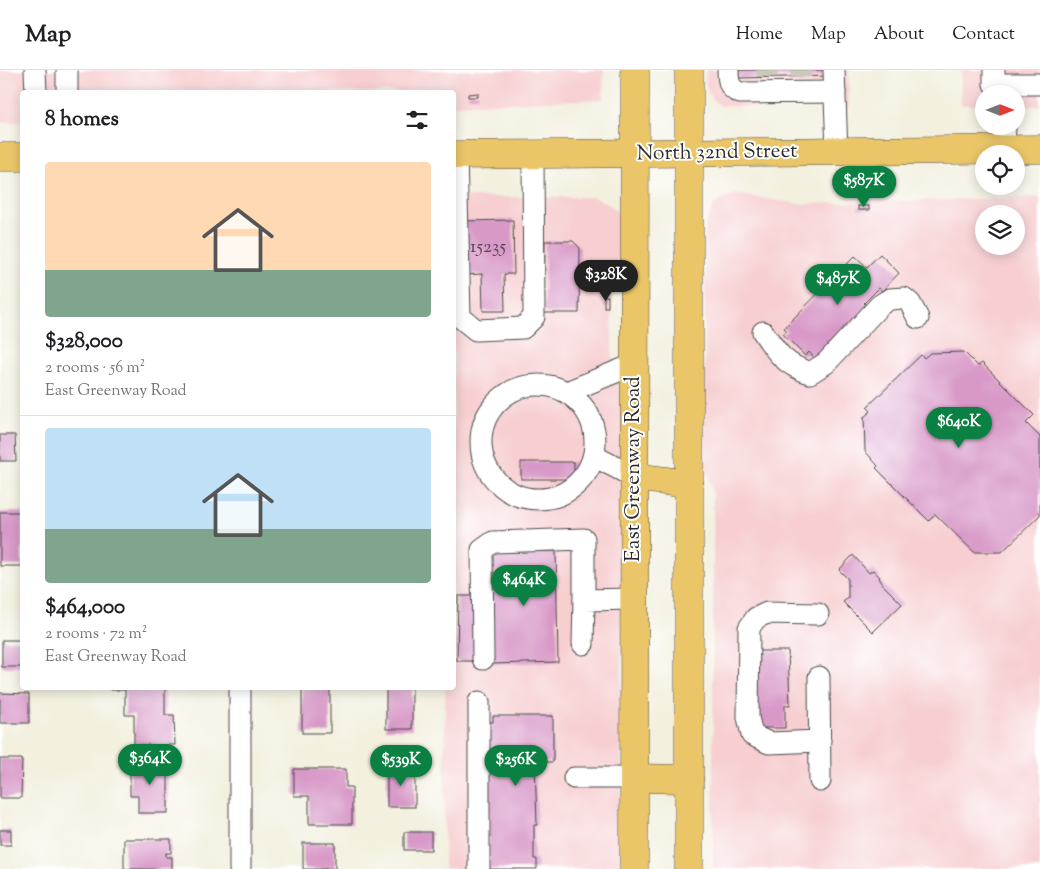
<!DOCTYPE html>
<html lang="en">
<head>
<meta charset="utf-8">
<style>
  :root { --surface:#fff; --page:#f2f2f2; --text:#202124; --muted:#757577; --line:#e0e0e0; --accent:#0b8043 }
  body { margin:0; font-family:"Sorts Mill Goudy",serif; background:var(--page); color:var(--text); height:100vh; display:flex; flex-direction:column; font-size:19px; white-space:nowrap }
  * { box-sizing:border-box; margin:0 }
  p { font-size:16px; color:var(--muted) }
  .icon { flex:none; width:28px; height:28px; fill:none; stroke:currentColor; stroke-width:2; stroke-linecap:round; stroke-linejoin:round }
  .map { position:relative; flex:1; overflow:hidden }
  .panel { position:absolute; left:20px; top:20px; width:436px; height:600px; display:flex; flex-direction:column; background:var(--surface); border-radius:5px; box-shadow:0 2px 12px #0003 }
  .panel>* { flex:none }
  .needle { width:32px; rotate:90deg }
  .fabs { position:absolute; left:975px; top:15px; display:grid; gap:10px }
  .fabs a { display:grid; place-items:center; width:50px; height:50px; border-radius:50%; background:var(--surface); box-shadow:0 2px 12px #0003; font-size:25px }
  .price { position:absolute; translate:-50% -42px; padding:0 11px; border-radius:18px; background:var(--accent); color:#fff; font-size:16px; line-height:32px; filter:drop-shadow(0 1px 2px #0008) }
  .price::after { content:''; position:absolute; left:50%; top:30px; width:15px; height:11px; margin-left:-8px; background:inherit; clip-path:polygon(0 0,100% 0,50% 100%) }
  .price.current { background:#222; color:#fff }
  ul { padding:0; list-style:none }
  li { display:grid; align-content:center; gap:10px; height:265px; padding:0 25px }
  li+li { border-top:1px solid var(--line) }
  li span { display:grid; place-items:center; height:155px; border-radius:5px; color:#555 }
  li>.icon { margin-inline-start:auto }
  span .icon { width:90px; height:90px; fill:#fffc; stroke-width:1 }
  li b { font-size:21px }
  h2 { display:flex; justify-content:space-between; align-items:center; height:60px; padding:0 25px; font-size:21px }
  header { display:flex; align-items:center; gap:30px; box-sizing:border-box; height:70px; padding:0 25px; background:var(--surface); border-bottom:1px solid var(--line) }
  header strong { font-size:24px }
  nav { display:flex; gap:28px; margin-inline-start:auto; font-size:18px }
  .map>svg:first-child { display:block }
  .built { fill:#f7cfd1; fill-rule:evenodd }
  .building { fill:#d899c8 }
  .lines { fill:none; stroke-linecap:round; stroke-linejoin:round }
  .minor-tunnel { stroke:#cbc9bb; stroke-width:21; stroke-dasharray:21 11; stroke-linecap:butt }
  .minor-casing { stroke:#494946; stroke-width:23 }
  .major-casing { stroke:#494946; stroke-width:29 }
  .minor { stroke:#fff; stroke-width:21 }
  .major { stroke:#ebc669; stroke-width:28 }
  .labels { text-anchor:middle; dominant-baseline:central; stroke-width:4; stroke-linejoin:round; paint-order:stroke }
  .number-label { font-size:19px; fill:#564652 }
  .street-label { font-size:21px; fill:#2b2b2b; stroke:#fff }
</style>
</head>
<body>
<header>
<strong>Map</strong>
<nav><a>Home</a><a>Map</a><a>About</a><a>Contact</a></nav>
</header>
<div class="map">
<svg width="1040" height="799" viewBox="0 0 1040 799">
  <rect width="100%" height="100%" fill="#fff"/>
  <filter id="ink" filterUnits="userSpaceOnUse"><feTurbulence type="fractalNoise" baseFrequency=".02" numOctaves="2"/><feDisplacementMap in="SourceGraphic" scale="10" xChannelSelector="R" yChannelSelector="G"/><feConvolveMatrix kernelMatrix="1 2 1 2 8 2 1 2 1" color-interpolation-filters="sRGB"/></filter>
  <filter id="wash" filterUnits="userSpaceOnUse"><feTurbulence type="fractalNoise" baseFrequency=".0096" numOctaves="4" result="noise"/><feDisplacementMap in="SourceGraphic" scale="20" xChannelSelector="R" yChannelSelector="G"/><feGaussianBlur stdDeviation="1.12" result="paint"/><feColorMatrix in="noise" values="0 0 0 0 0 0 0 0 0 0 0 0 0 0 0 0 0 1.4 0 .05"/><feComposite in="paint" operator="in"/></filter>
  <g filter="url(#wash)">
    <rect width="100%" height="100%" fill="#f3f0df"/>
    <g class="built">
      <polygon points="0,0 604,0 603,29 454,35 454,22 22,22 22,52 0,53"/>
      <polygon points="706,0 849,0 849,38 720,36 713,30 708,22 705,12"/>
      <polygon points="961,0 1040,0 1040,36 1016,36 1016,24 984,24 984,35 961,35"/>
      <path d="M734 124 800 134 1040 127V799H713V424L704 391 705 155 714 134ZM984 144H1016V176H984Z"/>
      <polygon points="454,127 595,127 613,137 620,146 622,157 612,221 612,283 622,317 621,799 444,799 445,618 454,618"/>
    </g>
    <g id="blocks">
      <g class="building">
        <polygon points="739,0 830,0 831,6 739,8"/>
        <polygon points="478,23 478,27 468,27 468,24"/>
        <rect x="858" y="136" width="11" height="4"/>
        <polygon points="513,150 514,204 504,204 505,241 483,241 482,204 463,205 462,151"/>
        <polygon points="545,171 573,171 580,178 579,243 544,243"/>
        <polygon points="880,184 899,203 882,221 879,218 864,233 870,239 817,291 809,282 805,286 783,264 787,261 784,258 855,186 867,197"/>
        <rect x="604" y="226" width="4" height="11"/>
        <polygon points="964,282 978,296 982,293 1034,345 1026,353 1040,367 1040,445 1002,482 974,482 935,444 929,451 876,398 878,396 865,381 864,347 871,341 867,337 921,285 924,288 930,283"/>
        <polygon points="0,365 15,365 16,391 0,391"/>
        <rect x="521" y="392" width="53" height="17"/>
        <rect x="0" y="442" width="22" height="54"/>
        <polygon points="556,481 558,592 492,594 490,482"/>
        <polygon points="853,485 869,503 873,500 880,507 879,508 884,516 902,534 873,562 843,532 848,528 848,509 839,500"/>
        <polygon points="458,526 475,526 474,591 457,591"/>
        <rect x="2" y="570" width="19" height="27"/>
        <polygon points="754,581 788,581 790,635 785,635 785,658 757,658"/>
        <polygon points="111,618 165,618 165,645 174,645 175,675 134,675 134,645 125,645 125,620 111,620"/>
        <rect x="302" y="618" width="28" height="45"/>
        <rect x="386" y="618" width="26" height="41"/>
        <polygon points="0,623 29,624 29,653 0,653"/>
        <polygon points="493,646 553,646 553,692 535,692 537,755 534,755 534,789 537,789 537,799 489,799 489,657 490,652 493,652"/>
        <polygon points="0,689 22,689 21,728 0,728"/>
        <polygon points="130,691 168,691 168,743 138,743 138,726 130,726"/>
        <rect x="387" y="697" width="28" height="40"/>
        <polygon points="294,699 346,699 346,717 352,717 352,754 309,754 309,726 294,726"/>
        <rect x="0" y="760" width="11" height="15"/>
        <rect x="404" y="762" width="27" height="18"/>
        <polygon points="124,769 171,769 171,783 166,783 166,787 172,787 172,799 124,799"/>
        <rect x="303" y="773" width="32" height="26"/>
      </g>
    </g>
  </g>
  <g filter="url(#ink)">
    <use href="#blocks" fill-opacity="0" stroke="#494946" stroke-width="1"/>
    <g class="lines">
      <g class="minor-tunnel">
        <polyline points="767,0 767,7"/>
        <polyline points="801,0 801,7"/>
      </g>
      <defs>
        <g id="minor">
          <polyline points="35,0 36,22"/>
          <polyline points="67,0 67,22"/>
          <path d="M728 0C728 11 729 19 740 23L835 22"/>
          <polyline points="834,0 837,82"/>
          <polyline points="994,0 994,14 1040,14"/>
          <polyline points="1004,79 1005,56"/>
          <polyline points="456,85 460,247 476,260 523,258 534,247 533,85"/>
          <path d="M763 262C777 283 785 295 810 303L826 293 880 235 890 229 904 228 910 233 918 248"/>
          <circle cx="538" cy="372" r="57"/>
          <polyline points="567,322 635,294"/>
          <polyline points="594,386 634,407"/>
          <polyline points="818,544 767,543 756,548 749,558 748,647 752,665 769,673 820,671"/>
          <polyline points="583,574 584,530 634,529"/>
          <polyline points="483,589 482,480 493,472 584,469 584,530"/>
          <polyline points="819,607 820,711"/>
          <polyline points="574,708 634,708"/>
          <polyline points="240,799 240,618"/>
          <polyline points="479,799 479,632"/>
        </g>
        <g id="major">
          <polyline points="454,85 1040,79"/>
          <polyline points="0,87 22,87"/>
          <polyline points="634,407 689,414"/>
          <polyline points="634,708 689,709"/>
          <polyline points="634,799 635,0"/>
          <polyline points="689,799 689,0"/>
        </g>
      </defs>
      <use href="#minor" class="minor-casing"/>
      <use href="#major" class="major-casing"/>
      <use href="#minor" class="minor"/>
      <use href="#major" class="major"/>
    </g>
  </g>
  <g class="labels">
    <g class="number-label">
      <text x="488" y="177">15235</text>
    </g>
    <g class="street-label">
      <text transform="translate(717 83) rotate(-1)">North 32nd Street</text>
      <text transform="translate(634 399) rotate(-90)">East Greenway Road</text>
    </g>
  </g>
</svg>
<div class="fabs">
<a><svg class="needle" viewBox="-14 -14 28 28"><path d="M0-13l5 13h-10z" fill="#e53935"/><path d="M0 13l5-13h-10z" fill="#757577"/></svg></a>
<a><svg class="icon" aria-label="locate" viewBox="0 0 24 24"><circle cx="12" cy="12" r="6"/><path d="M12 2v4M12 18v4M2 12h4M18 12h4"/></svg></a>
<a><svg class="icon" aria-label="layers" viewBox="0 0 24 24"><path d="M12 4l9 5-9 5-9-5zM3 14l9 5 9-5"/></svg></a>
</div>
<b class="price" style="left:864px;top:138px">$587K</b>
<b class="price current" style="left:606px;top:232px">$328K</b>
<b class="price" style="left:838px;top:236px">$487K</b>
<b class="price" style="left:959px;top:379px">$640K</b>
<b class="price" style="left:524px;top:537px">$464K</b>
<b class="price" style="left:150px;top:716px">$364K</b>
<b class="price" style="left:401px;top:717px">$539K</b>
<b class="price" style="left:516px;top:717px">$256K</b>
<section class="panel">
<h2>8 homes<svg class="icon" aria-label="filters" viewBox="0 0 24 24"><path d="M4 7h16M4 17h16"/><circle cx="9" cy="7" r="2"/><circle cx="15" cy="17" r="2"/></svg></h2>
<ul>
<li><span style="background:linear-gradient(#ffd9b3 70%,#7fa58c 0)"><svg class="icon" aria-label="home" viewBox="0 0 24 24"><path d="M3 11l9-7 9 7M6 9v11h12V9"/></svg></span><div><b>$328,000</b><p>2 rooms · 56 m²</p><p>East Greenway Road</p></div></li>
<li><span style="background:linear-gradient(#bfe0f5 65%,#7fa58c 0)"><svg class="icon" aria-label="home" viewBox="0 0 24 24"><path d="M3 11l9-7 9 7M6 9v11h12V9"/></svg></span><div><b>$464,000</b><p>2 rooms · 72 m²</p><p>East Greenway Road</p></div></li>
</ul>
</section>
</div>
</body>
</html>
